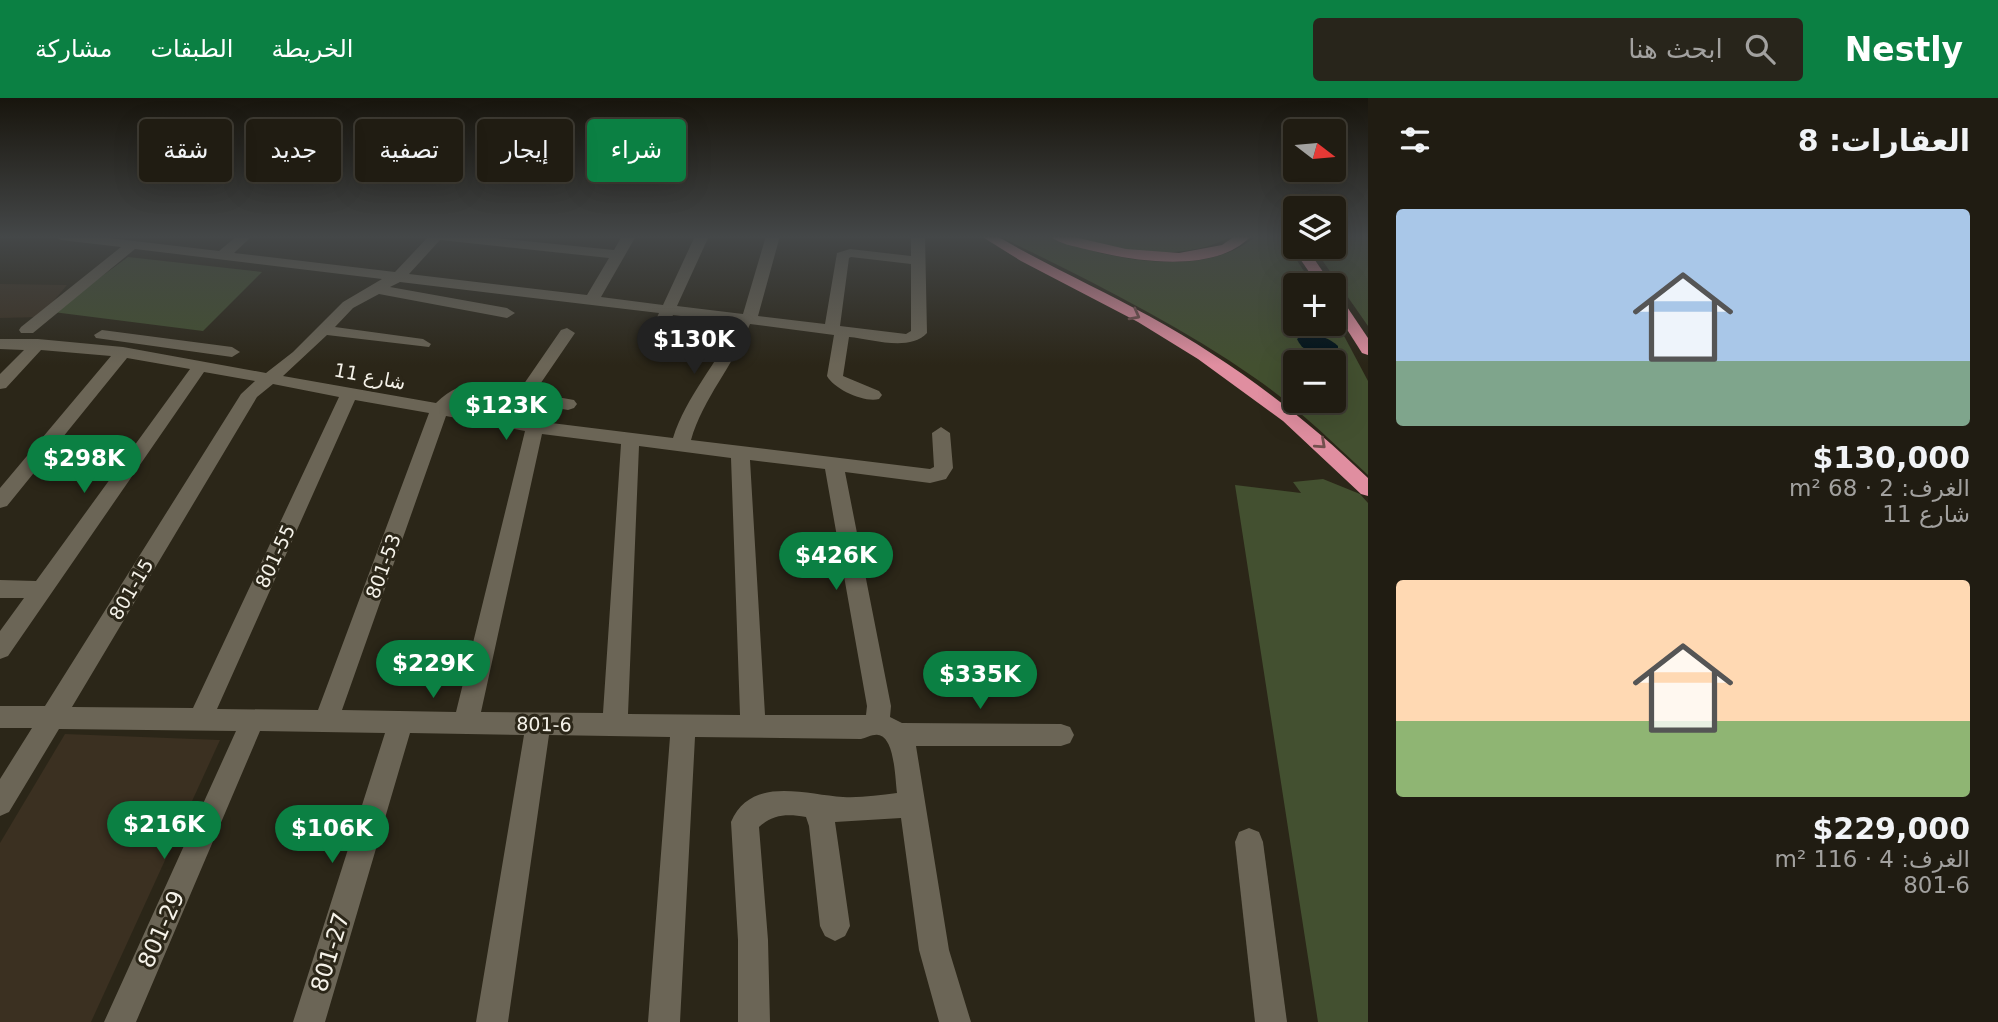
<!DOCTYPE html>
<html lang="ar">
<head>
<meta charset="utf-8">
<style>
  :root { --surface:#201c12; --page:#28251b; --text:#f1f3f6; --muted:#a2a19f; --line:#3d3a32; --accent:#0b8043 }
  body { margin:0; font-family:"DejaVu Sans",Vazirmatn,sans-serif; background:var(--page); color:var(--text); direction:rtl; height:100vh; display:flex; flex-direction:column; font-size:26px; white-space:nowrap }
  * { box-sizing:border-box; margin:0 }
  p { font-size:23px; color:var(--muted) }
  .icon { flex:none; width:38px; height:38px; fill:none; stroke:currentColor; stroke-width:2; stroke-linecap:round; stroke-linejoin:round }
  .map { position:relative; flex:1; overflow:hidden; direction:ltr }
  .sheet { display:flex; flex-direction:column; background:var(--surface); width:630px }
  .sheet>* { flex:none }
  .hud { position:absolute; left:21px; top:21px; width:665px; height:63px; direction:rtl; display:flex; gap:14px }
  .needle { width:46px; rotate:106deg }
  .controls { position:absolute; left:1283px; top:21px; display:grid; gap:14px }
  .controls a { display:grid; place-items:center; width:63px; height:63px; border-radius:7px; background:var(--surface); box-shadow:0 7px 28px #0002,0 0 0 2px var(--line); font-size:35px }
  .price { position:absolute; translate:-50% -60px; padding:0 16px; border-radius:24px; background:var(--accent); color:#fff; font-size:23px; line-height:46px; filter:drop-shadow(0 2px 4px #0008) }
  .price::after { content:''; position:absolute; left:50%; top:42px; width:21px; height:16px; margin-left:-10px; background:inherit; clip-path:polygon(0 0,100% 0,50% 100%) }
  .price.on { background:#222; color:#fff }
  ul { padding:0; list-style:none }
  li { display:grid; align-content:center; gap:14px; height:371px; padding:0 28px }
  li span { display:grid; place-items:center; height:217px; border-radius:7px; color:#555 }
  li>.icon { margin-inline-start:auto }
  span .icon { width:126px; height:126px; fill:#fffc; stroke-width:1 }
  li b { font-size:30px }
  h2 { display:flex; justify-content:space-between; align-items:center; height:84px; padding:0 28px; font-size:30px }
  .tag { padding:0 24px; border-radius:7px; background:var(--surface); box-shadow:0 7px 28px #0002,0 0 0 2px var(--line); font-size:24px; line-height:63px }
  .tag.on { background:var(--accent); color:#fff }
  header { display:flex; align-items:center; gap:42px; box-sizing:border-box; height:98px; padding:0 35px; background:var(--accent); color:#fff }
  header strong { font-size:33px }
  nav { display:flex; gap:38px; margin-inline-start:auto; font-size:24px }
  .search { width:490px; height:63px; background:var(--page); display:flex; align-items:center; gap:18px; box-sizing:border-box; padding:0 24px; border-radius:7px; color:var(--muted); font-size:26px }
  main { display:flex; flex:1; min-height:0 }
  .map>svg:first-child { display:block }
  .education { fill:#3b3021 }
  .green { fill:#435030; fill-rule:evenodd }
  .water { fill:#00131b }
  .lines { fill:none; stroke-linecap:round; stroke-linejoin:round }
  .minor { fill:#6b6556; fill-rule:evenodd }
  .highway { fill:#e08ea0; fill-rule:evenodd }
  .oneway { stroke:#73504e }
  .labels { text-anchor:middle; dominant-baseline:central; stroke-width:6; stroke-linejoin:round; paint-order:stroke }
  .street-label { font-size:19px; fill:#f5f2e9; stroke:#2b2618 }
  .near-street-label { font-size:23px; fill:#f5f2e9; stroke:#2b2618 }
</style>
</head>
<body>
<header>
<strong>Nestly</strong>
<div class="search"><svg class="icon" aria-label="search" viewBox="0 0 24 24"><circle cx="10" cy="10" r="6"/><path d="M15 15l6 6"/></svg>ابحث هنا</div>
<nav><a>الخريطة</a><a>الطبقات</a><a>مشاركة</a></nav>
</header>
<main>
<section class="sheet">
<h2>العقارات: 8<svg class="icon" aria-label="filters" viewBox="0 0 24 24"><path d="M4 7h16M4 17h16"/><circle cx="9" cy="7" r="2"/><circle cx="15" cy="17" r="2"/></svg></h2>
<ul>
<li><span style="background:linear-gradient(#a9c7e8 70%,#7fa58c 0)"><svg class="icon" aria-label="home" viewBox="0 0 24 24"><path d="M3 11l9-7 9 7M6 9v11h12V9"/></svg></span><div><b>$130,000</b><p>الغرف: 2 · 68 m²</p><p>شارع 11</p></div></li>
<li><span style="background:linear-gradient(#ffd9b3 65%,#8fb573 0)"><svg class="icon" aria-label="home" viewBox="0 0 24 24"><path d="M3 11l9-7 9 7M6 9v11h12V9"/></svg></span><div><b>$229,000</b><p>الغرف: 4 · 116 m²</p><p>801-6</p></div></li>
</ul>
</section>
<div class="map">
<svg width="1368" height="924" viewBox="0 0 1368 924">
  <rect width="100%" height="100%" fill="#2b2618"/>
  <g class="education">
    <polygon points="0,186 67,187 40,219 0,220"/>
    <polygon points="65,636 220,642 91,924 0,924 0,745"/>
  </g>
  <g class="green">
    <path d="M999 138C1014 138 1033 135 1048 138 1065 142 1082 150 1100 155 1149 166 1215 173 1256 138H1281L1313 187H1295V226H1334V219L1368 283V377C1332 344 1296 308 1255 280 1175 224 1086 181 999 138ZM1295 264H1334V303H1295Z"/>
    <path d="M1066 138H1232C1184 165 1117 154 1066 138Z"/>
    <polygon points="1334,138 1368,138 1368,228 1313,149 1334,149"/>
    <polygon points="128,159 262,174 203,233 53,214"/>
    <polygon points="1323,381 1360,396 1368,405 1368,924 1318,924 1235,387 1301,395 1293,384"/>
  </g>
  <path class="water" d="M1302 237C1315 235 1328 239 1338 248V255C1324 261 1303 256 1297 241Z"/>
  <g class="lines">
    <g class="minor">
      <path d="M54 138H92L219 153 237 138H252L234 155 395 174 429 138H476L614 152 622 138H636L601 199 663 207 695 138H709L677 208 743 216 766 138H780L758 218 825 226 837 155 850 151 911 158V138H925L927 235C909 254 872 241 849 239L843 278 879 293 882 297 879 301C864 305 834 291 827 278L834 237 750 226C734 267 703 300 691 342L930 371 934 369 932 335 941 329 950 335 953 370 946 381 930 385 845 374 891 608 890 619 902 625 1061 626 1070 629 1074 637 1070 645 1061 648H916L949 852 971 924H939L919 852 901 720 835 724 850 828 845 838 835 843 825 838 820 828 809 728 806 719C787 716 774 716 759 729L768 842 770 924H738V842L731 724C751 677 806 697 843 699 861 700 879 697 897 695 895 681 895 639 878 637 873 636 866 640 861 641L695 639 680 924H648L670 639 549 637 508 924H476L524 637 410 635 325 924H293L385 635 260 633 136 924H104L236 633 59 631 9 714 0 718V681L32 630H0V608H45L241 296 255 283 204 274 8 558 0 561V533L24 500H0V482L36 483 190 271 127 260 7 408 0 410V390L111 258 41 252 6 290 0 291V276L24 252 0 251V241H38L123 249 266 275 293 254 343 204 382 181 135 151 33 235H21L19 232 21 229 121 149 61 142ZM440 142H441L609 160 587 197 409 176ZM851 159 911 166V233L906 236 840 228 849 160ZM400 184 659 215 648 238 656 243 664 238 673 217 736 225C718 265 686 298 673 340L535 323 453 309C472 289 488 298 512 302L508 308 517 314 523 312 528 305 568 312 574 310 577 306 574 302 534 295 575 235 567 230 561 232 519 293C483 287 465 277 436 305L283 278 327 237 429 249 431 246 423 241 335 229 353 210 379 196 507 220 515 215 507 210 390 189ZM273 286 339 299 193 610 72 609 257 299ZM355 302 429 315 318 612 217 611ZM446 318 525 333 456 614 342 612ZM542 336 621 346 603 615 481 614ZM639 348 731 360 740 617 628 616ZM750 362 825 371 867 608 866 617H765Z"/>
      <polygon points="102,232 232,249 240,254 232,259 96,240 94,237"/>
      <polygon points="1249,730 1259,734 1263,744 1287,924 1255,924 1235,744 1239,734"/>
    </g>
    <g class="highway">
      <path d="M981 138H997C1046 167 1098 190 1149 218 1229 262 1302 316 1368 380V398L1361 396 1283 323 1198 261 1138 224 1021 163Z"/>
      <path d="M1050 138H1070L1126 151 1179 155 1222 147 1235 138H1251C1215 177 1131 163 1085 151 1074 148 1059 146 1050 138Z"/>
      <polygon points="1294,146 1295,149 1306,149 1332,187 1318,187 1292,149"/>
      <polygon points="1334,196 1339,197 1368,240 1368,257 1362,255 1334,211"/>
    </g>
  </g>
  <defs><path id="oneway-chevron" d="M-2-3.5L2.5 0L-2 3.5" fill="none" stroke-width="1.6" stroke-linecap="round" stroke-linejoin="round" transform="scale(1.75)"/></defs>
  <g class="oneway">
    <use href="#oneway-chevron" transform="translate(1135 217) rotate(28)"/>
    <use href="#oneway-chevron" transform="translate(1321 346) rotate(42)"/>
  </g>
  <linearGradient id="sky" x2="0" y2="1"><stop stop-color="#18150d"/><stop offset="0.52" stop-color="#444748"/><stop offset="1" stop-color="#444748" stop-opacity="0"/></linearGradient>
  <rect width="1368" height="267" fill="url(#sky)"/>
  <g class="labels">
    <g class="street-label">
      <text transform="translate(370 278) rotate(11)">شارع 11</text>
      <text transform="translate(275 458) rotate(-65)">801-55</text>
      <text transform="translate(383 468) rotate(-70)">801-53</text>
      <text transform="translate(131 491) rotate(-59)">801-15</text>
      <text transform="translate(544 626) rotate(1)">801-6</text>
    </g>
    <g class="near-street-label">
      <text transform="translate(161 831) rotate(-66)">801-29</text>
      <text transform="translate(330 854) rotate(-73)">801-27</text>
    </g>
  </g>
</svg>
<div class="controls">
<a><svg class="needle" viewBox="-14 -14 28 28"><path d="M0-13l5 13h-10z" fill="#e53935"/><path d="M0 13l5-13h-10z" fill="#a2a19f"/></svg></a>
<a><svg class="icon" aria-label="layers" viewBox="0 0 24 24"><path d="M12 4l9 5-9 5-9-5zM3 14l9 5 9-5"/></svg></a>
<a>+</a>
<a>−</a>
</div>
<b class="price on" style="left:694px;top:278px">$130K</b>
<b class="price" style="left:506px;top:344px">$123K</b>
<b class="price" style="left:84px;top:397px">$298K</b>
<b class="price" style="left:836px;top:494px">$426K</b>
<b class="price" style="left:433px;top:602px">$229K</b>
<b class="price" style="left:980px;top:613px">$335K</b>
<b class="price" style="left:164px;top:763px">$216K</b>
<b class="price" style="left:332px;top:767px">$106K</b>
<div class="hud">
<a class="tag on">شراء</a>
<a class="tag">إيجار</a>
<a class="tag">تصفية</a>
<a class="tag">جديد</a>
<a class="tag">شقة</a>
</div>
</div>
</main>
</body>
</html>
